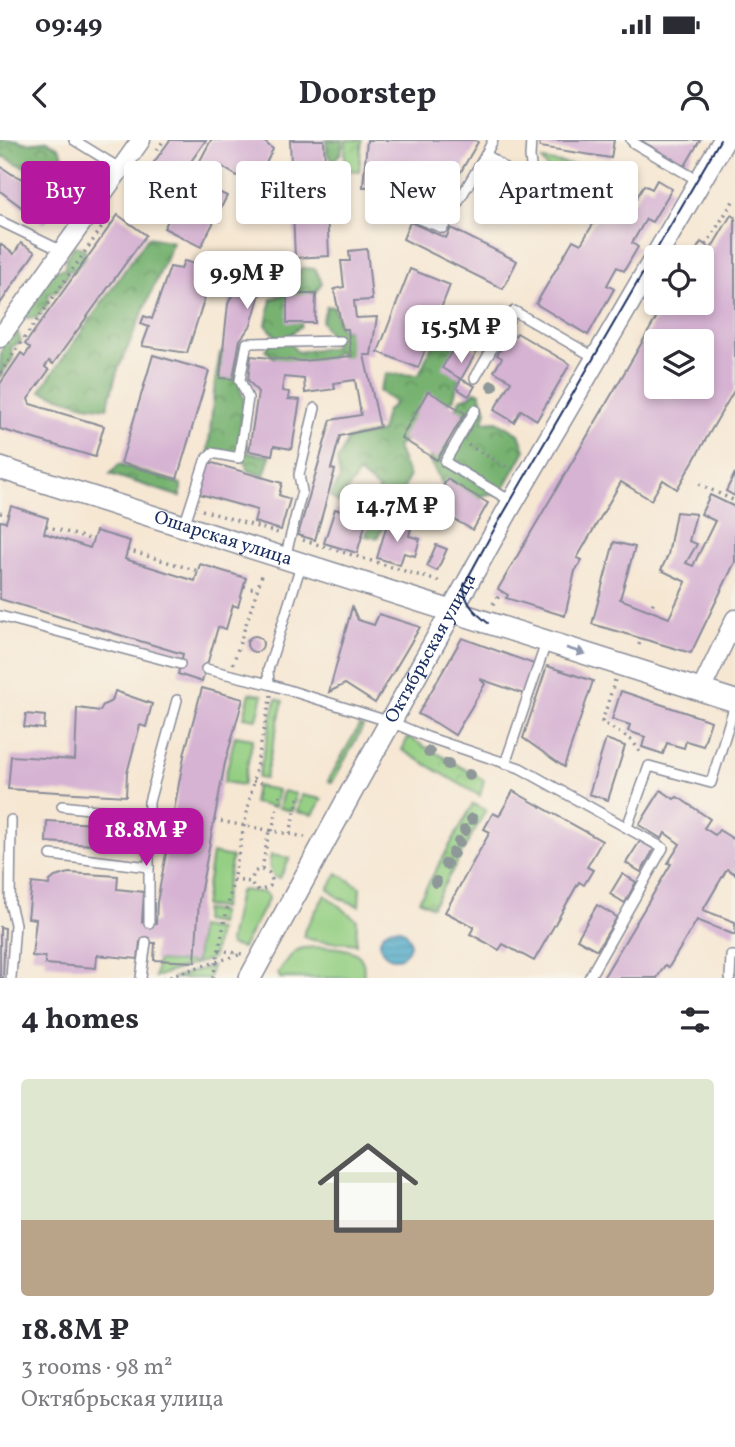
<!DOCTYPE html>
<html lang="en">
<head>
<meta charset="utf-8">
<style>
  :root { --surface:#fff; --page:#f2f2f3; --text:#2b2b33; --muted:#7c7c81; --line:#e1e1e2; --accent:#b5179e }
  body { margin:0; font-family:Vollkorn,serif; background:var(--page); color:var(--text); height:100vh; display:flex; flex-direction:column; font-size:26px; white-space:nowrap }
  * { box-sizing:border-box; margin:0 }
  p { font-size:23px; color:var(--muted) }
  .icon { flex:none; width:38px; height:38px; fill:none; stroke:currentColor; stroke-width:2; stroke-linecap:round; stroke-linejoin:round }
  .map { position:relative; height:838px; overflow:hidden }
  .sheet { display:flex; flex-direction:column; background:var(--surface); flex:1 }
  .sheet>* { flex:none }
  .hud { position:absolute; left:21px; top:21px; width:693px; height:63px; display:flex; gap:14px }
  .controls { position:absolute; left:644px; top:105px; display:grid; gap:14px }
  .controls a { display:grid; place-items:center; width:70px; height:70px; border-radius:7px; background:var(--surface); box-shadow:0 4px 10px #0003; font-size:35px }
  .price { position:absolute; translate:-50% -60px; padding:0 16px; border-radius:14px; background:#fff; color:#222; font-size:23px; line-height:46px; filter:drop-shadow(0 2px 4px #0008) }
  .price::after { content:''; position:absolute; left:50%; top:42px; width:21px; height:16px; margin-left:-10px; background:inherit; clip-path:polygon(0 0,100% 0,50% 100%) }
  .price.selected { background:var(--accent); color:#fff }
  ul { padding:0; list-style:none }
  li { display:grid; align-content:center; gap:14px; height:371px; padding:0 21px }
  li+li { border-top:2px solid var(--line) }
  li span { display:grid; place-items:center; height:217px; border-radius:7px; color:#555 }
  li>.icon { margin-inline-start:auto }
  span .icon { width:126px; height:126px; fill:#fffc; stroke-width:1 }
  li b { font-size:30px }
  h2 { display:flex; justify-content:space-between; align-items:center; height:84px; padding:0 21px; font-size:30px }
  .chip { padding:0 24px; border-radius:7px; background:var(--surface); box-shadow:0 4px 10px #0003; font-size:24px; line-height:63px }
  .chip.selected { background:var(--accent); color:#fff }
  .status { display:flex; justify-content:space-between; align-items:center; height:49px; padding:0 35px; background:var(--surface); direction:ltr }
  .status svg { height:19px; fill:currentColor }
  header { display:flex; justify-content:space-between; align-items:center; height:91px; padding:0 21px; background:var(--surface); font-size:32px; font-weight:700 }
  .map>svg:first-child { display:block }
  .green { fill:#94cf83; stroke:#587f70; stroke-width:2 }
  .forest { fill:url(#forest-crowns); stroke:#497068; stroke-width:2 }
  .park { fill:url(#park-crowns); stroke:#587f70; stroke-width:2 }
  .water { fill:url(#water-rules); stroke:#326b92; stroke-width:2 }
  .building { fill:#d6b2d3; fill-rule:evenodd }
  .lines { fill:none; stroke-linecap:round; stroke-linejoin:round }
  .service-casing { stroke:#888b98; stroke-width:12 }
  .minor-casing { stroke:#888b98; stroke-width:21 }
  .tertiary-casing { stroke:#888b98; stroke-width:24 }
  .path { stroke:#888b98; stroke-width:3.5; stroke-dasharray:2 5; stroke-linecap:butt }
  .service { stroke:#fff; stroke-width:9 }
  .minor { stroke:#fff; stroke-width:18 }
  .tertiary { stroke:#fff; stroke-width:21 }
  .tram { stroke:#1b2f5e; stroke-width:2 }
  .tree { fill:#8e9898 }
  .oneway { fill:#8d97ae }
  .labels { text-anchor:middle; dominant-baseline:central; stroke-width:7; stroke-linejoin:round; paint-order:stroke }
  .street-label { font-size:19px; fill:#1b2f5e; stroke:#f7f3e8 }
</style>
</head>
<body>
<div class="status"><b>09:49</b><svg viewBox="0 0 49 12"><path d="M0 12V9h3v3zM5 12V6h3v6zM10 12V3h3v9zM15 12V0h3v12zM26 1h20v11H26zM47 4h2v5h-2z"/></svg></div>
<header><svg class="icon" aria-label="back" viewBox="0 0 24 24"><path d="M15 5l-7 7 7 7"/></svg>Doorstep<svg class="icon" aria-label="person" viewBox="0 0 24 24"><circle cx="12" cy="8" r="4"/><path d="M4 21q1-7 8-7t8 7"/></svg></header>
<div class="map">
<svg width="735" height="838" viewBox="0 0 735 838">
  <defs>
    <pattern id="forest-crowns" width="20" height="18" patternUnits="userSpaceOnUse" patternTransform="scale(1.75)"><rect width="20" height="18" fill="#77b271"/><path d="M2 6a3 3 0 1 1 6 0M12 15a3 3 0 1 1 6 0" fill="none" stroke="#619160"/></pattern>
    <pattern id="park-crowns" width="20" height="18" patternUnits="userSpaceOnUse" patternTransform="scale(1.75)"><rect width="20" height="18" fill="#94cf83"/><path d="M2 6a3 3 0 1 1 6 0M12 15a3 3 0 1 1 6 0" fill="none" stroke="#7fb274"/></pattern>
    <pattern id="water-rules" width="6" height="5" patternUnits="userSpaceOnUse" patternTransform="scale(1.75)"><rect width="6" height="5" fill="#48a7c7"/><path d="M0 2.5h6" fill="none" stroke="#3b88a5"/></pattern>
  </defs>
  <rect width="100%" height="100%" fill="#f7f3e8"/>
  <filter id="ink" filterUnits="userSpaceOnUse"><feTurbulence type="fractalNoise" baseFrequency=".0143" numOctaves="2"/><feDisplacementMap in="SourceGraphic" scale="14" xChannelSelector="R" yChannelSelector="G"/><feConvolveMatrix kernelMatrix="1 2 1 2 8 2 1 2 1" color-interpolation-filters="sRGB"/></filter>
  <filter id="wash" filterUnits="userSpaceOnUse"><feTurbulence type="fractalNoise" baseFrequency=".00686" numOctaves="4" result="noise"/><feDisplacementMap in="SourceGraphic" scale="28" xChannelSelector="R" yChannelSelector="G"/><feGaussianBlur stdDeviation="1.57" result="paint"/><feColorMatrix in="noise" values="0 0 0 0 0 0 0 0 0 0 0 0 0 0 0 0 0 1.4 0 .05"/><feComposite in="paint" operator="in"/></filter>
  <g filter="url(#wash)">
    <rect width="100%" height="100%" fill="#f6e7d3"/>
    <g class="green">
      <path d="M542 20 611 31 601 46C593 43 588 47 583 53L557 43Z"/>
      <polygon points="250,553 263,555 257,579 244,577"/>
      <polygon points="276,559 283,561 265,639 258,638"/>
      <polygon points="359,586 363,587 332,643 328,641"/>
      <polygon points="235,596 253,599 243,645 224,642"/>
      <polygon points="256,646 278,650 275,667 253,663"/>
      <polygon points="283,651 296,654 292,671 279,668"/>
      <polygon points="301,655 322,659 313,675 297,672"/>
      <polygon points="212,713 232,717 222,768 204,766"/>
      <path d="M271 715 290 718 280 738 275 737C268 730 269 724 271 715Z"/>
      <polygon points="337,733 360,747 359,766 339,758 328,749"/>
      <polygon points="243,750 266,753 269,758 242,808 230,805 229,802 239,752"/>
      <path d="M325 755 357 780 356 804C341 801 313 804 304 796V791Z"/>
      <polygon points="204,770 221,772 219,784 203,781"/>
      <polygon points="199,787 218,790 213,818 155,837 157,821 196,822"/>
      <path d="M330 807C351 809 368 812 363 838H280L278 833C298 804 296 808 330 807Z"/>
      <polygon points="212,826 209,838 172,838"/>
    </g>
    <g class="forest">
      <polygon points="0,0 17,0 26,3 47,1 59,8 71,32 52,41 0,15"/>
      <polygon points="326,0 343,0 341,13 333,21 327,14"/>
      <polygon points="148,97 173,102 117,232 107,268 85,265 40,251"/>
      <polygon points="74,106 84,108 86,116 75,130 68,131 67,136 56,152 48,154 49,162 37,178 26,178 24,171 52,131 65,128 66,118"/>
      <polygon points="302,128 315,129 322,143 315,153 303,157 301,186 286,198 297,212 335,207 322,181 327,166 334,167 340,187 359,195 364,210 348,221 336,212 321,227 288,230 265,210 276,196 266,185 271,159 290,152 290,141"/>
      <polygon points="458,186 466,206 454,259 418,279 419,290 397,307 409,337 400,357 405,366 390,376 377,398 366,396 379,350 359,333 339,363 330,356 340,339 337,322 348,299 381,292 386,272 395,263 379,251 386,234 419,235 437,193"/>
      <path d="M17 190 21 202 11 207 13 218 0 237C0 217 0 197 17 190Z"/>
      <polygon points="236,201 249,212 240,249 244,259 239,300 248,304 248,313 270,316 264,336 247,330 245,320 208,313 215,242 220,213"/>
      <polygon points="475,251 480,253 486,270 483,282 497,281 519,294 525,310 502,352 484,355 476,363 446,350 429,320 436,303 460,306 466,294 453,276 460,259 470,256"/>
      <polygon points="119,324 181,344 181,357 110,334"/>
    </g>
    <g class="park">
      <polygon points="346,0 362,0 359,31 344,30"/>
      <polygon points="408,597 484,640 480,656 402,610"/>
      <polygon points="473,664 486,670 432,767 419,760"/>
    </g>
    <circle class="water" cx="395" cy="803" r="15"/>
    <g id="blocks">
      <g class="building">
        <polygon points="170,0 206,0 185,30 190,33 166,66 154,68 140,58 137,46"/>
        <polygon points="211,0 262,0 273,9 254,46 219,25 208,47 227,56 201,107 164,88"/>
        <polygon points="290,0 324,0 329,116 295,118"/>
        <polygon points="367,0 475,0 478,2 435,76 386,46 363,47"/>
        <polygon points="539,0 614,0 611,18 540,7"/>
        <polygon points="640,0 700,0 685,26"/>
        <polygon points="0,26 12,34 64,57 44,84 0,51"/>
        <polygon points="657,40 672,49 652,82 646,79 632,103 638,107 624,131 617,127 607,145 614,149 588,195 536,164 573,100 581,104 605,64 611,67 616,60 624,65 629,57 635,61 644,45 652,49"/>
        <polygon points="118,75 146,95 53,224 49,221 45,227 49,230 28,259 30,264 104,286 95,317 0,289 0,244 21,213 25,216 30,208 25,204"/>
        <path d="M731 75 735 77V249L677 349 663 340 651 360 621 342 577 418 582 420 575 431 565 476 506 458 508 455 498 449 665 163H702V117H692L701 102 711 109ZM656 201H702V247H656Z"/>
        <polygon points="410,82 446,98 451,88 517,121 503,149 403,99"/>
        <polygon points="21,103 35,112 0,164 0,104 14,114"/>
        <polygon points="367,109 372,160 354,161 356,178 377,177 371,215 364,215 380,287 340,296 331,329 335,330 315,400 298,395 331,280 361,275 355,240 334,243 335,249 305,253 304,239 284,237 282,251 289,252 288,259 300,260 292,309 274,306 272,315 249,311 258,252 248,240 251,216 302,221 351,216 348,189 342,189 334,149 344,147 341,121 350,121 349,111"/>
        <polygon points="184,121 214,129 187,213 142,206 149,187 141,184 144,176 152,179 170,127 181,129"/>
        <polygon points="277,124 292,135 277,155 261,150 251,185 240,200 233,239 220,238 228,164 238,141 247,144 254,125 271,131"/>
        <polygon points="410,129 450,145 418,228 378,212"/>
        <polygon points="287,154 316,154 315,183 287,183"/>
        <polygon points="517,193 570,224 537,280 521,270 514,282 494,270 511,241 494,231 502,218 497,215 510,194 515,196"/>
        <polygon points="458,200 477,211 461,239 475,246 469,256 456,248 461,239 442,228"/>
        <polygon points="153,215 209,231 177,339 121,323"/>
        <polygon points="428,251 465,273 437,320 401,298"/>
        <polygon points="209,322 282,343 279,355 290,359 281,390 254,382 257,370 200,354"/>
        <polygon points="735,333 735,356 726,351"/>
        <polygon points="447,339 488,363 473,390 432,367"/>
        <polygon points="710,355 735,367 735,422 691,513 592,484 614,402 635,407 620,459 669,478 686,442 661,430 668,415 676,372 696,374 689,401 697,404 686,423 693,426 715,381 701,374"/>
        <polygon points="348,362 370,369 357,413 324,403 335,369 345,372"/>
        <polygon points="11,366 48,378 44,393 90,408 96,391 130,401 125,419 195,441 200,424 246,438 238,467 233,465 226,489 218,487 202,542 178,534 183,514 0,459 0,381 6,382"/>
        <polygon points="388,381 411,388 409,396 420,399 415,416 404,413 400,425 377,418"/>
        <polygon points="436,405 447,409 437,431 427,426"/>
        <polygon points="352,467 358,480 374,485 379,474 420,487 375,563 345,544 329,552"/>
        <circle cx="255" cy="504" r="8"/>
        <polygon points="462,498 534,524 524,554 480,539 485,544 455,595 436,583 418,574"/>
        <polygon points="547,526 593,541 564,627 523,598"/>
        <polygon points="202,548 243,559 225,623 199,760 195,822 154,820 155,803 140,802 138,819 97,815 96,828 45,824 45,817 32,816 36,779 28,778 32,743 49,745 50,741 55,737 69,733 118,736 117,749 144,752 142,782 156,783 157,762 185,611"/>
        <polygon points="115,551 152,564 146,587 140,585 127,633 126,656 8,649 11,616 75,620 77,568 100,571 103,565 112,561"/>
        <polygon points="621,551 711,581 703,606 686,601 684,608 667,603 663,614 642,607 645,597 628,591 630,585 612,579"/>
        <polygon points="26,574 45,576 44,589 24,587"/>
        <polygon points="606,599 625,606 608,660 589,654"/>
        <polygon points="661,650 674,659 677,657 681,659 710,679 704,688 715,695 719,690 735,700 735,734 727,729 703,770 735,782 735,795 697,780 669,827 665,825 657,838 603,838 671,724 668,723 680,704 665,693 662,699 639,685"/>
        <polygon points="513,651 602,701 587,727 593,730 584,745 579,742 534,821 503,804 499,810 485,802 470,794 474,787 445,772 490,692 484,689 493,673 499,676"/>
        <polygon points="47,681 142,687 141,708 46,702"/>
        <polygon points="640,701 654,709 641,732 626,723"/>
        <polygon points="622,734 636,742 625,763 610,754"/>
        <polygon points="597,765 617,777 597,810 577,799"/>
        <polygon points="0,787 5,788 3,838 0,838"/>
      </g>
    </g>
  </g>
  <g filter="url(#ink)">
    <use href="#blocks" fill-opacity="0" stroke="#888b98" stroke-width="2"/>
    <g class="lines">
      <defs>
        <g id="service">
          <polyline points="74,0 121,29"/>
          <polyline points="493,0 486,14 506,29"/>
          <polyline points="531,0 530,17 532,34 580,62"/>
          <polyline points="631,0 634,3 699,41"/>
          <polyline points="376,63 443,88 486,14"/>
          <polyline points="0,81 62,111"/>
          <polyline points="475,238 514,171 596,218"/>
          <polyline points="475,270 445,322 511,361"/>
          <polyline points="184,386 205,321 212,313 239,318 248,258 240,240 247,203 341,201"/>
          <polyline points="285,418 302,351 299,335 315,268"/>
          <polyline points="301,425 268,530 269,544 391,582 427,597 520,628 663,708 589,838"/>
          <polyline points="0,476 180,524"/>
          <polyline points="206,529 269,544"/>
          <polyline points="505,624 546,503"/>
          <polyline points="62,666 149,676"/>
          <polyline points="627,687 649,626 711,643 735,564"/>
          <polyline points="51,715 149,727"/>
          <polyline points="149,783 149,662 177,560"/>
          <polyline points="11,838 15,784 10,764 11,680"/>
          <polyline points="141,838 146,802"/>
          <polyline points="730,838 731,816 735,816"/>
        </g>
        <g id="minor">
          <polyline points="0,198 141,0"/>
          <polyline points="701,550 735,479"/>
        </g>
        <g id="tertiary">
          <path id="s1" d="M0 328 735 561"/>
          <path id="s2" d="M250 838 353 649 508 370 724 0"/>
        </g>
      </defs>
      <use href="#service" class="service-casing"/>
      <use href="#minor" class="minor-casing"/>
      <use href="#tertiary" class="tertiary-casing"/>
      <g class="path">
        <polyline points="157,10 164,0"/>
        <polyline points="706,105 735,58"/>
        <polyline points="0,233 110,76"/>
        <polyline points="468,305 510,329"/>
        <polyline points="699,344 735,361"/>
        <polyline points="202,370 278,393"/>
        <polyline points="0,373 9,375"/>
        <polyline points="46,386 93,400"/>
        <polyline points="303,400 441,442"/>
        <polyline points="127,410 198,431"/>
        <polyline points="244,446 258,450"/>
        <polyline points="493,464 502,452"/>
        <polyline points="650,471 655,458"/>
        <polyline points="639,505 641,499"/>
        <polyline points="233,524 263,432"/>
        <polyline points="615,540 602,582 633,601 642,616"/>
        <polyline points="253,641 264,643"/>
        <polyline points="214,680 305,697"/>
        <polyline points="272,691 281,650"/>
        <polyline points="290,694 299,654"/>
        <polyline points="262,729 269,691"/>
        <polyline points="233,740 251,742 253,747 260,751 270,746 272,740 269,733 260,729 254,732 251,742"/>
        <polyline points="219,810 242,814"/>
        <polyline points="163,838 242,814"/>
        <polyline points="213,838 271,555"/>
      </g>
      <use href="#service" class="service"/>
      <use href="#minor" class="minor"/>
      <use href="#tertiary" class="tertiary"/>
      <path class="tram" d="M488 483C474 472 464 462 464 445L491 395 720 0"/>
    </g>
    <g class="tree">
      <circle cx="492" cy="246" r="6"/>
      <circle cx="429" cy="612" r="6"/>
      <circle cx="448" cy="624" r="6"/>
      <circle cx="469" cy="635" r="6"/>
      <circle cx="472" cy="679" r="6"/>
      <circle cx="465" cy="690" r="6"/>
      <circle cx="459" cy="702" r="6"/>
      <circle cx="453" cy="713" r="6"/>
      <circle cx="446" cy="724" r="6"/>
      <circle cx="436" cy="742" r="6"/>
    </g>
    <defs><path id="oneway-solid" d="M-6-.8H1V-3.2L6.5 0L1 3.2V.8H-6Z" transform="scale(1.75)"/></defs>
    <use class="oneway" href="#oneway-solid" transform="translate(576 511) rotate(17)"/>
  </g>
  <g class="labels">
    <g class="street-label">
      <text stroke="none"><textPath href="#s1" startOffset="234">Ошарская улица</textPath></text>
      <text stroke="none"><textPath href="#s2" startOffset="376">Октябрьская улица</textPath></text>
    </g>
  </g>
</svg>
<div class="controls">
<a><svg class="icon" aria-label="locate" viewBox="0 0 24 24"><circle cx="12" cy="12" r="6"/><path d="M12 2v4M12 18v4M2 12h4M18 12h4"/></svg></a>
<a><svg class="icon" aria-label="layers" viewBox="0 0 24 24"><path d="M12 4l9 5-9 5-9-5zM3 14l9 5 9-5"/></svg></a>
</div>
<b class="price" style="left:247px;top:171px">9.9M ₽</b>
<b class="price" style="left:461px;top:225px">15.5M ₽</b>
<b class="price" style="left:397px;top:404px">14.7M ₽</b>
<b class="price selected" style="left:146px;top:728px">18.8M ₽</b>
<div class="hud">
<a class="chip selected">Buy</a>
<a class="chip">Rent</a>
<a class="chip">Filters</a>
<a class="chip">New</a>
<a class="chip">Apartment</a>
</div>
</div>
<section class="sheet">
<h2>4 homes<svg class="icon" aria-label="filters" viewBox="0 0 24 24"><path d="M4 7h16M4 17h16"/><circle cx="9" cy="7" r="2"/><circle cx="15" cy="17" r="2"/></svg></h2>
<ul>
<li><span style="background:linear-gradient(#dfe7d0 65%,#b9a48a 0)"><svg class="icon" aria-label="home" viewBox="0 0 24 24"><path d="M3 11l9-7 9 7M6 9v11h12V9"/></svg></span><div><b>18.8M ₽</b><p>3 rooms · 98 m²</p><p>Октябрьская улица</p></div></li>
</ul>
</section>
</body>
</html>
